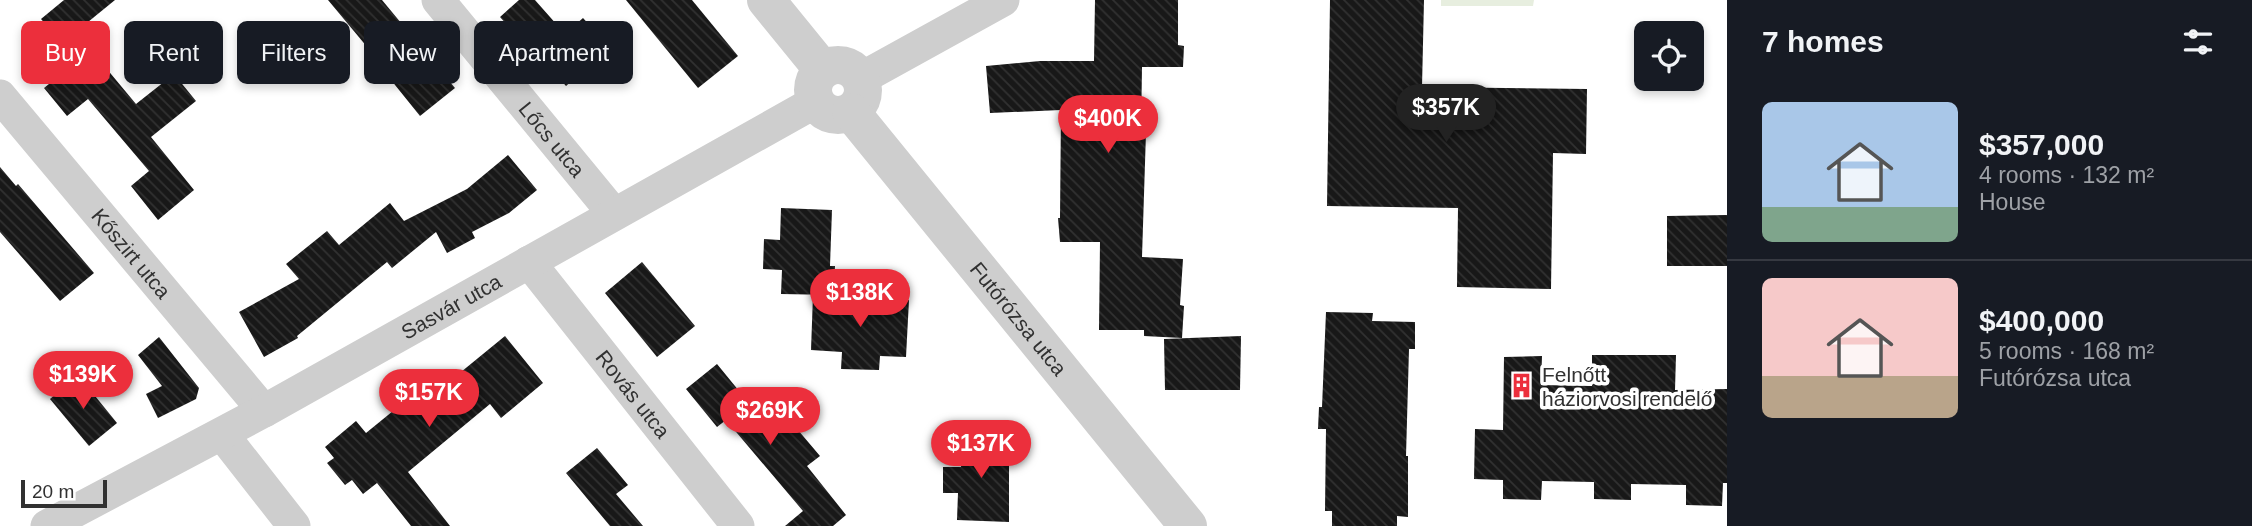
<!DOCTYPE html>
<html lang="en">
<head>
<meta charset="utf-8">
<style>
  :root { --surface:#171b24; --page:#20242c; --text:#f1f3f6; --muted:#9ea1a6; --line:#363941; --accent:#ec2f3c }
  body { margin:0; font-family:Helvetica,sans-serif; background:var(--page); color:var(--text); height:100vh; display:flex; flex-direction:column; font-size:26px; white-space:nowrap }
  * { box-sizing:border-box; margin:0 }
  p { font-size:23px; color:var(--muted) }
  .icon { flex:none; width:38px; height:38px; fill:none; stroke:currentColor; stroke-width:2; stroke-linecap:round; stroke-linejoin:round }
  .map { position:relative; flex:1; overflow:hidden }
  .sheet { display:flex; flex-direction:column; background:var(--surface); width:525px }
  .sheet>* { flex:none }
  .hud { position:absolute; left:21px; top:21px; width:665px; height:63px; display:flex; gap:14px }
  .tools { position:absolute; left:1634px; top:21px; display:grid; gap:14px }
  .tools a { display:grid; place-items:center; width:70px; height:70px; border-radius:10px; background:var(--surface); box-shadow:0 4px 10px #0003; font-size:35px }
  .scale { position:absolute; left:21px; bottom:18px; width:86px; box-sizing:border-box; padding-left:7px; border:4px solid #313131; border-top:0; font-size:19px; line-height:24px; white-space:nowrap; color:#313131; -webkit-text-stroke:5px #fff; paint-order:stroke }
  .price { position:absolute; translate:-50% -60px; padding:0 16px; border-radius:24px; background:var(--accent); color:#fff; font-size:23px; line-height:46px; filter:drop-shadow(0 2px 4px #0008) }
  .price::after { content:''; position:absolute; left:50%; top:42px; width:21px; height:16px; margin-left:-10px; background:inherit; clip-path:polygon(0 0,100% 0,50% 100%) }
  .price.on { background:#222; color:#fff }
  ul { padding:0; list-style:none }
  li { display:flex; align-items:center; gap:21px; height:175px; padding:0 35px }
  li+li { border-top:2px solid var(--line) }
  li span { display:grid; place-items:center; flex:none; width:196px; height:140px; border-radius:10px; color:#555 }
  li>.icon { margin-inline-start:auto }
  span .icon { width:84px; height:84px; fill:#fffc; stroke-width:1 }
  li b { font-size:30px }
  h2 { display:flex; justify-content:space-between; align-items:center; height:84px; padding:0 35px; font-size:30px }
  .chip { padding:0 24px; border-radius:10px; background:var(--surface); box-shadow:0 4px 10px #0003; font-size:24px; line-height:63px }
  .chip.on { background:var(--accent); color:#fff }
  main { display:flex; flex:1; min-height:0 }
  .map>svg:first-child { display:block }
  .pitch { fill:#e7eedf }
  .building { fill:url(#building-back-hatch) }
  .lines { fill:none; stroke-linecap:round; stroke-linejoin:round }
  .minor { stroke:#cecece; stroke-width:33 }
  .tertiary { stroke:#cecece; stroke-width:38 }
  .labels { text-anchor:middle; dominant-baseline:central; stroke-width:7; stroke-linejoin:round; paint-order:stroke }
  .street-label { font-size:21px; fill:#313131; stroke:#fff }
  .poi-label { font-size:21px; fill:#313131; stroke:#fff; text-anchor:start }
</style>
</head>
<body>
<main>
<div class="map">
<svg width="1727" height="526" viewBox="0 0 1727 526">
  <defs>
    <pattern id="building-back-hatch" width="6" height="6" patternUnits="userSpaceOnUse" patternTransform="scale(1.75)"><rect width="6" height="6" fill="#181818"/><path d="M-1 5l2 2M0 0l6 6M5-1l2 2" fill="none" stroke="#313131"/></pattern>
  </defs>
  <rect width="100%" height="100%" fill="#fff"/>
  <polygon class="pitch" points="1441,0 1534,0 1533,6 1441,6"/>
  <g class="building">
    <polygon points="64,0 115,0 61,44 41,19"/>
    <polygon points="328,0 382,0 455,88 420,116 391,80 393,78"/>
    <polygon points="519,0 535,0 565,34 583,18 604,41 590,53 596,60 566,86 534,50 532,53 500,17"/>
    <polygon points="626,0 692,0 738,56 698,88"/>
    <polygon points="1095,0 1178,0 1178,45 1184,46 1183,67 1142,67 1141,132 1146,132 1142,257 1183,259 1180,305 1184,306 1182,338 1144,336 1144,330 1099,330 1100,242 1060,242 1058,218 1060,218 1061,110 990,113 986,66 1040,61 1094,61"/>
    <polygon points="1330,0 1424,0 1422,87 1587,89 1586,154 1553,153 1551,289 1457,287 1458,208 1327,206"/>
    <polygon points="91,50 136,104 174,74 196,101 151,137 194,190 158,220 131,186 149,171 88,99 67,116 44,88"/>
    <polygon points="508,155 537,190 509,213 472,232 475,238 447,253 436,232 392,268 387,262 297,336 298,338 264,357 239,312 299,279 286,264 327,231 339,245 390,203 404,221 467,189"/>
    <polygon points="0,167 16,186 18,184 94,273 60,301 0,232"/>
    <polygon points="781,208 832,210 830,266 835,266 834,295 781,294 782,270 763,269 764,239 780,240"/>
    <polygon points="1727,215 1727,266 1667,266 1667,216"/>
    <polygon points="642,262 695,326 657,357 605,293"/>
    <polygon points="813,295 909,300 906,357 880,356 879,370 841,369 842,352 811,350"/>
    <polygon points="1326,312 1373,313 1372,321 1415,322 1415,349 1409,349 1406,456 1408,456 1408,517 1397,516 1397,526 1332,526 1332,511 1325,511 1326,429 1318,429 1319,407 1322,407"/>
    <polygon points="505,336 543,383 501,418 490,404 408,472 450,526 411,526 377,483 363,494 352,480 345,485 327,463 334,458 325,447 356,421 366,433 431,380 439,390"/>
    <polygon points="1241,336 1240,390 1165,390 1164,339"/>
    <polygon points="159,337 199,388 196,399 158,418 146,394 162,386 138,355"/>
    <polygon points="1592,355 1676,355 1675,390 1727,389 1727,483 1723,483 1722,506 1686,505 1686,485 1631,484 1631,500 1594,499 1594,482 1542,481 1541,500 1503,499 1503,480 1474,479 1475,429 1503,430 1504,357 1542,356 1541,385 1592,386"/>
    <polygon points="717,364 771,430 787,417 820,456 807,466 846,515 833,526 785,526 803,511 726,420 717,427 686,389"/>
    <polygon points="78,375 117,423 89,446 50,399"/>
    <polygon points="962,437 1009,438 1009,522 957,520 958,493 943,493 943,467 961,467"/>
    <polygon points="597,448 628,485 616,494 643,526 610,526 566,473"/>
  </g>
  <g class="lines">
    <g class="minor">
      <path id="s1" d="M438 0 614 214"/>
      <polyline points="860,79 1003,0"/>
      <path id="s2" d="M0 96 264 411"/>
      <path id="s3" d="M529 262 738 526"/>
      <polyline points="222,434 294,526"/>
      <path id="s4" d="M47 526 264 411 815 102"/>
    </g>
    <g class="tertiary">
      <polyline points="766,0 823,70"/>
      <circle cx="838" cy="90" r="25"/>
      <path id="s5" d="M851 112 1188 526"/>
    </g>
  </g>
  <defs>
    <symbol id="building-bare" viewBox="-9 -9 18 18"><path d="M-4-6H4V6H1V3H-1V6H-4ZM-2.5-4.3h1.7v1.8h-1.7ZM.8-4.3h1.7v1.8H.8ZM-2.5-1h1.7V.8h-1.7ZM.8-1h1.7V.8H.8Z" fill="#ec2f3c" stroke="#fff" stroke-width="2.5" paint-order="stroke"/></symbol>
  </defs>
  <g fill-rule="evenodd">
    <use href="#building-bare" x="1504" y="368" width="35" height="35"/>
  </g>
  <g class="labels">
    <g class="street-label">
      <text stroke="none"><textPath href="#s1" startOffset="180">Lőcs utca</textPath></text>
      <text stroke="none"><textPath href="#s2" startOffset="205">Kőszirt utca</textPath></text>
      <text stroke="none"><textPath href="#s4" startOffset="460">Sasvár utca</textPath></text>
      <text stroke="none"><textPath href="#s5" startOffset="266">Futórózsa utca</textPath></text>
      <text stroke="none"><textPath href="#s3" startOffset="168">Rovás utca</textPath></text>
    </g>
    <g class="poi-label">
      <text x="1542" y="374">Felnőtt<tspan x="1542" dy="24">háziorvosi rendelő</tspan></text>
    </g>
  </g>
</svg>
<div class="tools">
<a><svg class="icon" aria-label="locate" viewBox="0 0 24 24"><circle cx="12" cy="12" r="6"/><path d="M12 2v4M12 18v4M2 12h4M18 12h4"/></svg></a>
</div>
<div class="scale">20 m</div>
<b class="price on" style="left:1446px;top:144px">$357K</b>
<b class="price" style="left:1108px;top:155px">$400K</b>
<b class="price" style="left:860px;top:329px">$138K</b>
<b class="price" style="left:83px;top:411px">$139K</b>
<b class="price" style="left:429px;top:429px">$157K</b>
<b class="price" style="left:770px;top:447px">$269K</b>
<b class="price" style="left:981px;top:480px">$137K</b>
<div class="hud">
<a class="chip on">Buy</a>
<a class="chip">Rent</a>
<a class="chip">Filters</a>
<a class="chip">New</a>
<a class="chip">Apartment</a>
</div>
</div>
<section class="sheet">
<h2>7 homes<svg class="icon" aria-label="filters" viewBox="0 0 24 24"><path d="M4 7h16M4 17h16"/><circle cx="9" cy="7" r="2"/><circle cx="15" cy="17" r="2"/></svg></h2>
<ul>
<li><span style="background:linear-gradient(#a9c7e8 75%,#7fa58c 0)"><svg class="icon" aria-label="home" viewBox="0 0 24 24"><path d="M3 11l9-7 9 7M6 9v11h12V9"/></svg></span><div><b>$357,000</b><p>4 rooms · 132 m²</p><p>House</p></div></li>
<li><span style="background:linear-gradient(#f6c9c9 70%,#b9a48a 0)"><svg class="icon" aria-label="home" viewBox="0 0 24 24"><path d="M3 11l9-7 9 7M6 9v11h12V9"/></svg></span><div><b>$400,000</b><p>5 rooms · 168 m²</p><p>Futórózsa utca</p></div></li>
</ul>
</section>
</main>
</body>
</html>
